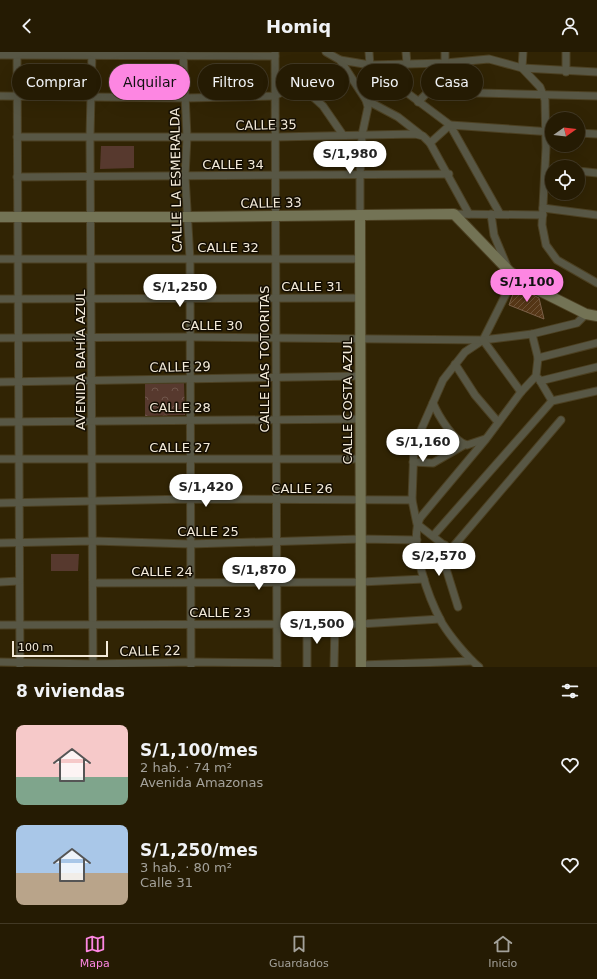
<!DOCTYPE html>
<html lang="es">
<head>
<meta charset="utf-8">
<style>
  :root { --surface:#251b03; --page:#312812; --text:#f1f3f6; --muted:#a3a19a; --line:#423925; --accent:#fd86e2 }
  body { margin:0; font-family:"DejaVu Sans",sans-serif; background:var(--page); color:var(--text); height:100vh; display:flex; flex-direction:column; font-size:15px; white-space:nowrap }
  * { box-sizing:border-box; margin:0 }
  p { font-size:13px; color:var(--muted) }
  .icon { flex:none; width:22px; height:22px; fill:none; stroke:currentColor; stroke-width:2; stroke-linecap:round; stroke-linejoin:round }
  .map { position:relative; height:615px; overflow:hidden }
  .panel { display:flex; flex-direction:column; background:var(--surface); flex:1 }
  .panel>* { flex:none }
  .top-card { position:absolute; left:12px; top:12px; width:573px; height:36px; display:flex; gap:8px }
  .needle { width:26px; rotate:76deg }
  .controls { position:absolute; left:545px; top:60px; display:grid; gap:8px }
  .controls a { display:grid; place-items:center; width:40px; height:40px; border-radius:50%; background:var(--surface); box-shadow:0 4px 16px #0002,0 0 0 1px var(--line); font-size:20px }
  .scale { position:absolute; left:12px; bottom:10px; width:96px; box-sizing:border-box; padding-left:4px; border:2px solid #f4ebda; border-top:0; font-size:11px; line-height:14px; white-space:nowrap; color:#f4ebda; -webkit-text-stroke:3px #140e03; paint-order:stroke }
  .price { position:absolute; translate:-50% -34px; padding:0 9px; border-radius:14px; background:#fff; color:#222; font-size:13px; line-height:26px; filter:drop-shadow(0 1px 2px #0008) }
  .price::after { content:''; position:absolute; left:50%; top:24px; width:12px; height:9px; margin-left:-6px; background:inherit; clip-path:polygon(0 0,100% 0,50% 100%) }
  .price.selected { background:var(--accent); color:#111 }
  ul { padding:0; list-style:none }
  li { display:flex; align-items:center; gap:12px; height:100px; padding:0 16px }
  li span { display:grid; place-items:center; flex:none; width:112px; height:80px; border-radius:8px; color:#555 }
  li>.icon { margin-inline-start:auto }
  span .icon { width:48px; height:48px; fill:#fffc; stroke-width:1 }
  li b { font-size:17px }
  h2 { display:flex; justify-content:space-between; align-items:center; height:48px; padding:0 16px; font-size:17px }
  .pill { padding:0 14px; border-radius:18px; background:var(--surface); box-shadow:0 4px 16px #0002,0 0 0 1px var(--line); font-size:14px; line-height:36px }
  .pill.selected { background:var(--accent); color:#111 }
  header { display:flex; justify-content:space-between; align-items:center; height:52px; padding:0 16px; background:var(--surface); font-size:18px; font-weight:700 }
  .tab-bar { display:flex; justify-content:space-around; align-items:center; height:56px; border-top:1px solid var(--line); background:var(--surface); font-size:11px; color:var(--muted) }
  .tab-bar a { display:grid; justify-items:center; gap:2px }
  .tab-bar .selected { color:var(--accent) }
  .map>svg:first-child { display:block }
  .park { fill:url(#park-crowns) }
  .garden { fill:#57392e }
  .building { fill:url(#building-hatch); stroke:#7a5f47 }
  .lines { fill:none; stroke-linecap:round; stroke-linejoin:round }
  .street-casing { stroke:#4c4022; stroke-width:9 }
  .secondary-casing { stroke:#4c4022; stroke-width:12 }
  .street { stroke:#585745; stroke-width:7 }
  .secondary { stroke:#737355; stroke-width:10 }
  .labels { text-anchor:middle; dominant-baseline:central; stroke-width:3; stroke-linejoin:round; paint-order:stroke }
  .street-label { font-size:13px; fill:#f4ebda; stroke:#140e03 }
</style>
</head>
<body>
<header><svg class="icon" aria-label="back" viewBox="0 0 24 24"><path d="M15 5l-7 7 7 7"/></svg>Homiq<svg class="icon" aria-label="person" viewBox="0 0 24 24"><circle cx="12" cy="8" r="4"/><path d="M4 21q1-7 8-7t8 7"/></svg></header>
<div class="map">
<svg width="597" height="615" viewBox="0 0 597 615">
  <defs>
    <pattern id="park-crowns" width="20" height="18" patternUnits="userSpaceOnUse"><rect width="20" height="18" fill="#57392e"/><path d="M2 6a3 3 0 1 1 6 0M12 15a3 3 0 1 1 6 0" fill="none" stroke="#70564c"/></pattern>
    <pattern id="building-hatch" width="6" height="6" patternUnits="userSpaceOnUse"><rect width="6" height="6" fill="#553616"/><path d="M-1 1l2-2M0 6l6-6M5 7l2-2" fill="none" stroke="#6e5337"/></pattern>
  </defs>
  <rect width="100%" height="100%" fill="#312404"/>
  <polygon class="park" points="184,331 185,363 145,364 145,332"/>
  <g class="garden">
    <polygon points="101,94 134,94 134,116 100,117"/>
    <polygon points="51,502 79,502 78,519 51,519"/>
  </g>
  <polygon class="building" points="516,234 539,246 544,267 509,253"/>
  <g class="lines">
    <defs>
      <g id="street">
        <polyline points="17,0 20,615"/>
        <polyline points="92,0 90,85 93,615"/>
        <polyline points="183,0 187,85 185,124 190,207 191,615"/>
        <polyline points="275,0 277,615"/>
        <polyline points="326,0 340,8 370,13 445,11 489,7 522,16 597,20"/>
        <polyline points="369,0 370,13 450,73 500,162"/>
        <polyline points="406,0 407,12"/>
        <polyline points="445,0 445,11"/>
        <polyline points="523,0 522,16 540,35 545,48 546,96 542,173 546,193 557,208 597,231"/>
        <polyline points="566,0 566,20"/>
        <polyline points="0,3 275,4"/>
        <polyline points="340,8 366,48 368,55 362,83 360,123 360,163"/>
        <polyline points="0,44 186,46 274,44 292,35 302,35 323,54 343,83"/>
        <polyline points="366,48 398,65 421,83"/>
        <polyline points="418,50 427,41 438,40 597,44"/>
        <polyline points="578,81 597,82"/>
        <polyline points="17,85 276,85 415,82 423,84 430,91 469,162"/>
        <polyline points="430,91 450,73 552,80"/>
        <polyline points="578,119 597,121"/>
        <polyline points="17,125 449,122"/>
        <polyline points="543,156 597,163"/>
        <polyline points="454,162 543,163"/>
        <polyline points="491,162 494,183 509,219 509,236 483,288 465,300 443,328 414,394 412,448 417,472 449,497 452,496 561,368"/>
        <polyline points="0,207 360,207"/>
        <polyline points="0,247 360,246"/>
        <polyline points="0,286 190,285 483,288 532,282 577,271 586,262"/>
        <polyline points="483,288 521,340"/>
        <polyline points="538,306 597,291"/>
        <polyline points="455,312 475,343 498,370"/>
        <polyline points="539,327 552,349"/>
        <polyline points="540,329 597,315"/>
        <polyline points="0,330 360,324"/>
        <path d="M433 351C438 363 454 390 467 393L485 387"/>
        <polyline points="0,370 361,367"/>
        <polyline points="0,407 361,407"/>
        <polyline points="413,410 433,411 464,393"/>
        <polyline points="0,451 190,447 412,448"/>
        <polyline points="433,484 552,349 597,339"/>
        <polyline points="0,491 93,489 190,492 361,487 417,488"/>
        <polyline points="445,493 443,507 458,555"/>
        <polyline points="0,530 19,529"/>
        <polyline points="93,531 361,530 424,527"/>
        <polyline points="307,572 307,615"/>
        <polyline points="0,573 361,572 440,567"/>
        <polyline points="0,610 93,612 191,610 277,611"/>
        <polyline points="361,613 472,609"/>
        <polyline points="334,615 335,572"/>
        <path d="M479 615C467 605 450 584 442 571 429 547 408 492 420 466L486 387 521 340 536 324 538 306 532 282"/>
      </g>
      <g id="secondary">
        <polyline points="360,163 361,615"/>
        <polyline points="0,165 186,165 454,162 509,219 526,232 586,262 597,264"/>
      </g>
    </defs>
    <use href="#street" class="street-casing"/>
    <use href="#secondary" class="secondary-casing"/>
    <use href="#street" class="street"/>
    <use href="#secondary" class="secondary"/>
  </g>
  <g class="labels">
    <g class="street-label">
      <text transform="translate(266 73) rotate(-1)">CALLE 35</text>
      <text x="233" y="112">CALLE 34</text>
      <text transform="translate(176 128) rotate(-91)">CALLE LA ESMERALDA</text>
      <text transform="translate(271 151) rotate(-1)">CALLE 33</text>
      <text x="228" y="195">CALLE 32</text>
      <text x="312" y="234">CALLE 31</text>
      <text x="212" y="273">CALLE 30</text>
      <text transform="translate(264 307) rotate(-90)">CALLE LAS TOTORITAS</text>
      <text transform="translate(80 308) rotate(-90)">AVENIDA BAHÍA AZUL</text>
      <text transform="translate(180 315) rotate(-1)">CALLE 29</text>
      <text transform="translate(347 349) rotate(-90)">CALLE COSTA AZUL</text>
      <text x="180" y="355">CALLE 28</text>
      <text x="180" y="395">CALLE 27</text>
      <text x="302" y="436">CALLE 26</text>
      <text x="208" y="479">CALLE 25</text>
      <text x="162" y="519">CALLE 24</text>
      <text x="220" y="560">CALLE 23</text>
      <text transform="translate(150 599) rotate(-1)">CALLE 22</text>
    </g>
  </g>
</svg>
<div class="controls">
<a><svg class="needle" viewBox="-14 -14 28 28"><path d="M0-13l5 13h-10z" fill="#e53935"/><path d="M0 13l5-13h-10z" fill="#a3a19a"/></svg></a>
<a><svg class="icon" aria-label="locate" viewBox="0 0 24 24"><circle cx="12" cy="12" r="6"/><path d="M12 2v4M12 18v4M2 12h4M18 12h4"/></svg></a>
</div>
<div class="scale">100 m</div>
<b class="price" style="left:350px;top:123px">S/1,980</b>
<b class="price selected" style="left:527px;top:251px">S/1,100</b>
<b class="price" style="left:180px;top:256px">S/1,250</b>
<b class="price" style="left:423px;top:411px">S/1,160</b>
<b class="price" style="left:206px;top:456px">S/1,420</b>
<b class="price" style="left:439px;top:525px">S/2,570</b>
<b class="price" style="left:259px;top:539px">S/1,870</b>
<b class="price" style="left:317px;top:593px">S/1,500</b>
<div class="top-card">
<a class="pill">Comprar</a>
<a class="pill selected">Alquilar</a>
<a class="pill">Filtros</a>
<a class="pill">Nuevo</a>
<a class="pill">Piso</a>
<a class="pill">Casa</a>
</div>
</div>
<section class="panel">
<h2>8 viviendas<svg class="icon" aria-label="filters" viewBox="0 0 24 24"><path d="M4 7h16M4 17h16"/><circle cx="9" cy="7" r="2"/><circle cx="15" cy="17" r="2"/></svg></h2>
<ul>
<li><span style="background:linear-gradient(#f6c9c9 65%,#7fa58c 0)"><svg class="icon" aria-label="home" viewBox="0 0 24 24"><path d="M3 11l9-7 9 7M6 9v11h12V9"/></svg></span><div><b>S/1,100/mes</b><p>2 hab. · 74 m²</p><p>Avenida Amazonas</p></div><svg class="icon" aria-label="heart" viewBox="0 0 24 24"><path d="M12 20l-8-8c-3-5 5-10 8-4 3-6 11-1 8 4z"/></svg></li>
<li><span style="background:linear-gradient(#a9c7e8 60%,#b9a48a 0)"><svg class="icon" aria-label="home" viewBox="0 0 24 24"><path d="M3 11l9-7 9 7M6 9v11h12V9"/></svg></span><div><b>S/1,250/mes</b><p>3 hab. · 80 m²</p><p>Calle 31</p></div><svg class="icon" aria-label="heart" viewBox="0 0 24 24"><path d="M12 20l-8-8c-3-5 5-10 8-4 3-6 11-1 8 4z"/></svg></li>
</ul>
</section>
<nav class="tab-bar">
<a class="selected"><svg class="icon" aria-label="map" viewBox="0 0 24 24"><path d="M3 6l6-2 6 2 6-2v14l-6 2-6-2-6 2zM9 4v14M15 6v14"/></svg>Mapa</a>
<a><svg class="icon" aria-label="saved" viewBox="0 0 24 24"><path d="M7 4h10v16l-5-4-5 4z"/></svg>Guardados</a>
<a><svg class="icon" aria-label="home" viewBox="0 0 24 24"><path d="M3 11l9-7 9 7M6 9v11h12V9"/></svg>Inicio</a>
</nav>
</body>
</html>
